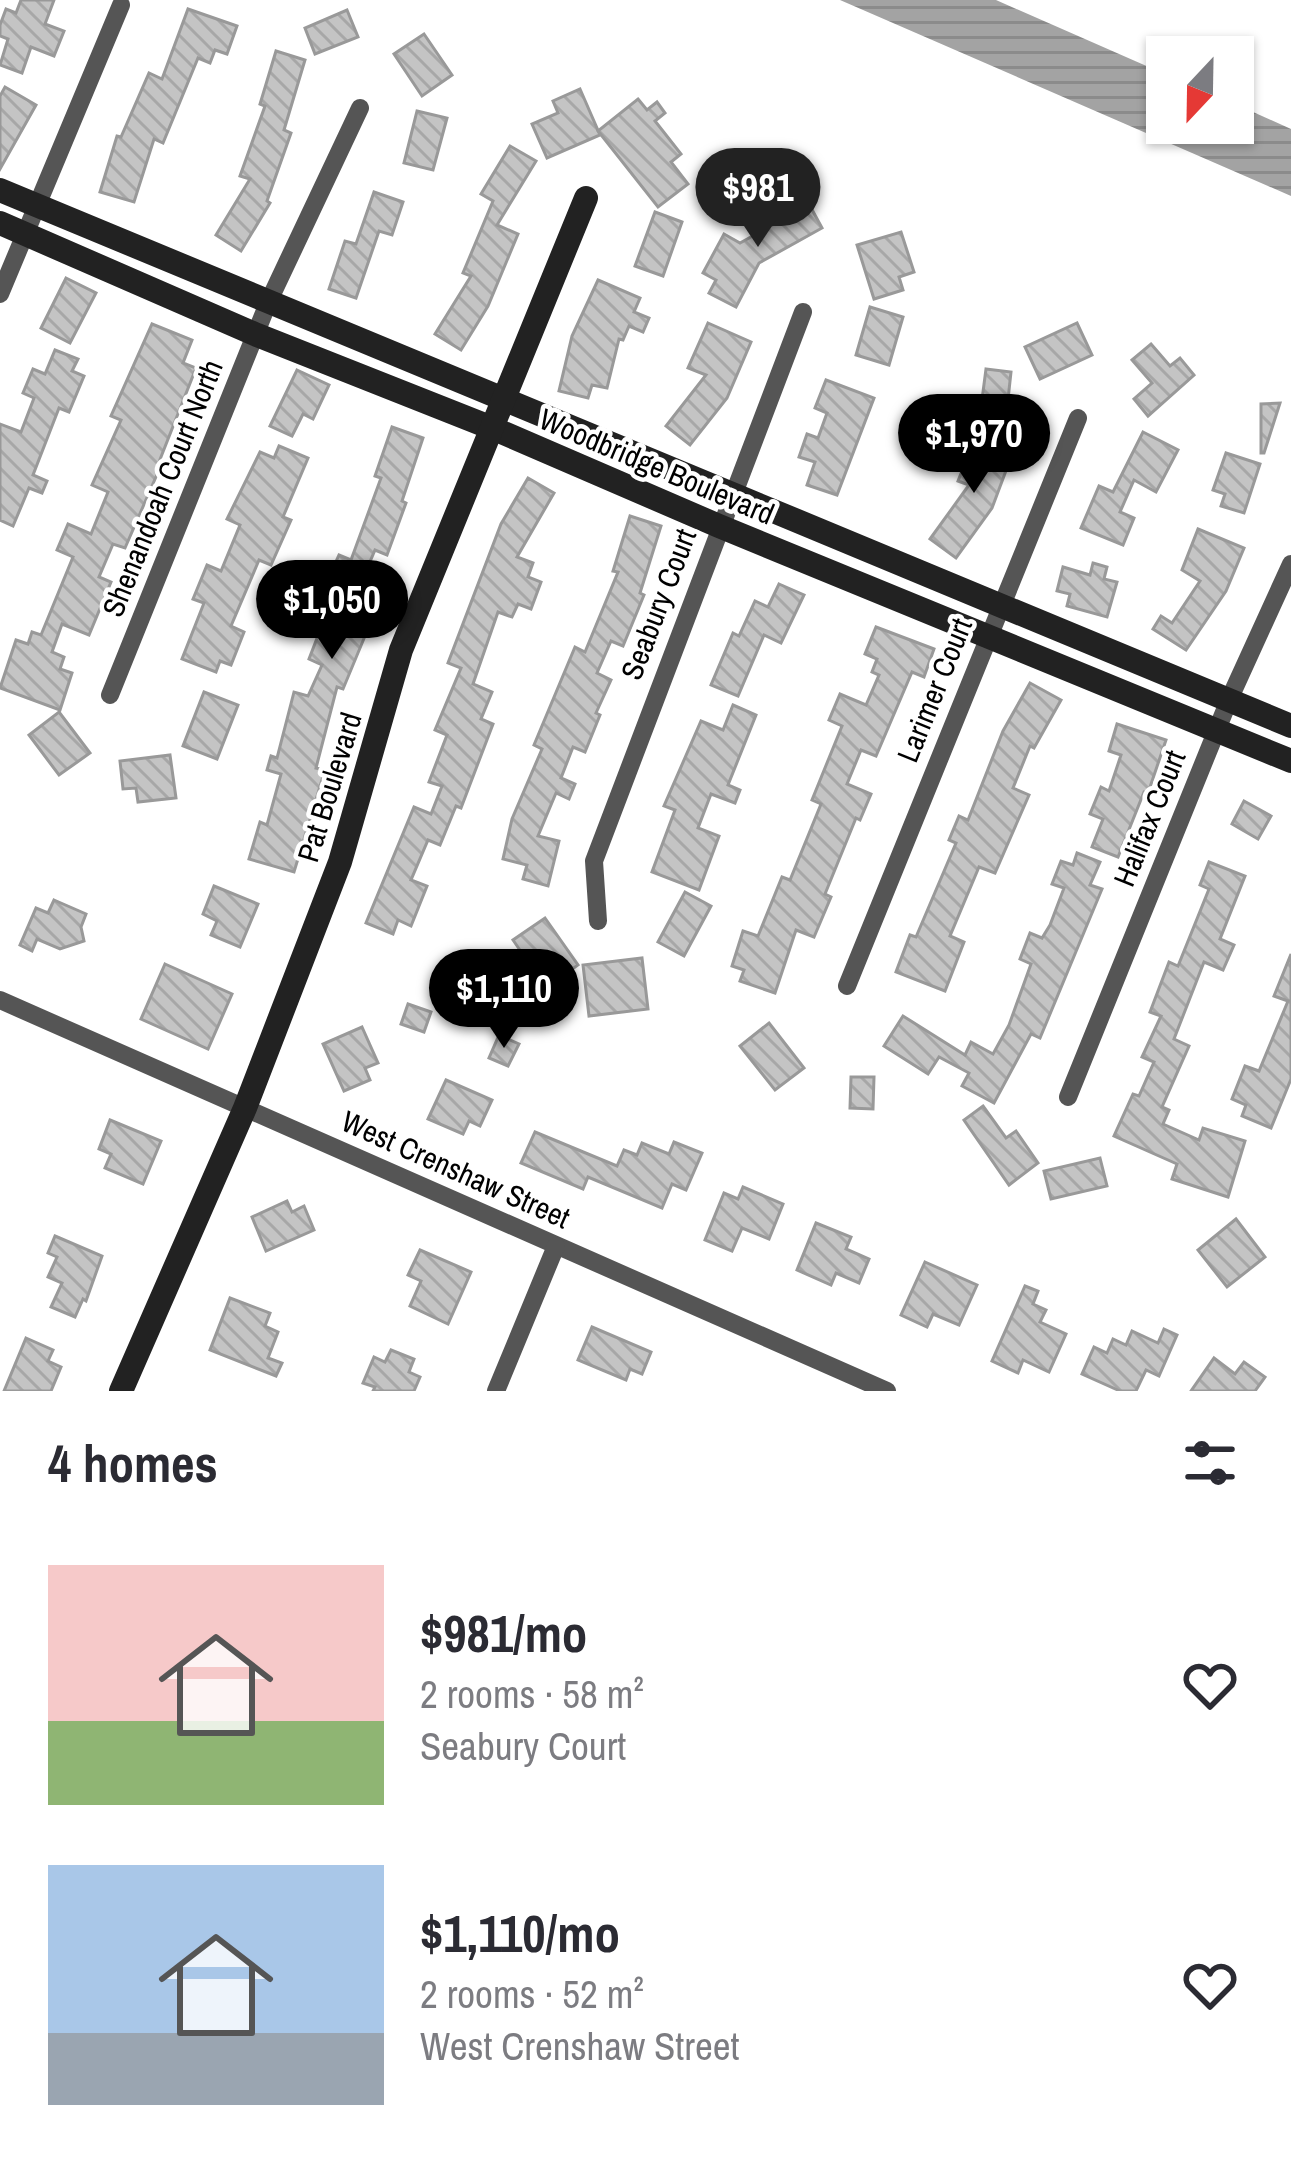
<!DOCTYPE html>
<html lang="en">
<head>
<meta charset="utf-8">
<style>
  :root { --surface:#fff; --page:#f2f2f3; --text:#2b2b33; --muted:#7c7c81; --accent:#000 }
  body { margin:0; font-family:"Archivo Narrow",sans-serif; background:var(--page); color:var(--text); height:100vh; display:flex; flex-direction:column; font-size:45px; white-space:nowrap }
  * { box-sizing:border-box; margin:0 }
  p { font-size:39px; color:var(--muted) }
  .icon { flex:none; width:66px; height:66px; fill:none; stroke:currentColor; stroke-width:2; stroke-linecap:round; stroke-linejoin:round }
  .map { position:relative; height:1391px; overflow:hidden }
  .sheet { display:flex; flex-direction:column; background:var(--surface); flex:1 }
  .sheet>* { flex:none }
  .needle { width:78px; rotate:202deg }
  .controls { position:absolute; left:1146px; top:36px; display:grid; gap:24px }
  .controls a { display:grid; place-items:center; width:108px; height:108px; border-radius:0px; background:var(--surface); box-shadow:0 3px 9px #0004; font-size:60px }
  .price { position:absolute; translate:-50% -102px; padding:0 27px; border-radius:42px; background:var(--accent); color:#fff; font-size:39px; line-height:78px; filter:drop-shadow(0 3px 6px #0008) }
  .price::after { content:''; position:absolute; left:50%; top:72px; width:36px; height:27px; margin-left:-18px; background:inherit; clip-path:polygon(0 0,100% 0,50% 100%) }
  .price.current { background:#222; color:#fff }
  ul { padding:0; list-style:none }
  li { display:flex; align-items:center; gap:36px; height:300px; padding:0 48px }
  li span { display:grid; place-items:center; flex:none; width:336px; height:240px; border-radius:0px; color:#555 }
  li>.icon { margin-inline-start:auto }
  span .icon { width:144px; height:144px; fill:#fffc; stroke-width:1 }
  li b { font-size:51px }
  h2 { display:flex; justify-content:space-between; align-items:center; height:144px; padding:0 48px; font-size:51px }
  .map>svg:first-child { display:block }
  .water { fill:url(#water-rules) }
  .building { fill:url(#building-back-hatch); stroke:#999; stroke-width:3 }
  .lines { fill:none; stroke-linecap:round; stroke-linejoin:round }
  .street { stroke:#555; stroke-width:18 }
  .secondary { stroke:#222; stroke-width:24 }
  .labels { text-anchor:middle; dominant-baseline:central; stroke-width:9; stroke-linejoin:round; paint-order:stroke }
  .street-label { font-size:30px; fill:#000; stroke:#fff }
</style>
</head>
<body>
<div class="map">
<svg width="1291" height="1391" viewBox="0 0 1291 1391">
  <defs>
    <pattern id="water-rules" width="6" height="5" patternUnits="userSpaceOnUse" patternTransform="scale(3)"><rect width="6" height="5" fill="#a3a3a3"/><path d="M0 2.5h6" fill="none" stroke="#8b8b8b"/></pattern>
    <pattern id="building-back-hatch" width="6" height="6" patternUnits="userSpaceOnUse" patternTransform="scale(3)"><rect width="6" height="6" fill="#c4c4c4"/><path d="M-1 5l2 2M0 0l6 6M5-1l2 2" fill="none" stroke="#a7a7a7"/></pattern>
  </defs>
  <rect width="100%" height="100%" fill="#fff"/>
  <polygon class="water" points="840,0 996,0 1167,75 1167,123 1233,123 1233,103 1291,129 1291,196"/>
  <g class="building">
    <polygon points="21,0 54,0 45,24 64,31 54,56 31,47 22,73 0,65 8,39 0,36 0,25 6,9 16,13"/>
    <polygon points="188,9 237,26 227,54 215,50 210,63 198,58 163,143 154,139 134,202 100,192 117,136 121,137 149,73 162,79"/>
    <polygon points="347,10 358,37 315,54 305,28"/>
    <polygon points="424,34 452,75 422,96 394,54"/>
    <polygon points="276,51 305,60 284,130 291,133 267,201 270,203 241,251 216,235 250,179 240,176 265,106 260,104"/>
    <polygon points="5,87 36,105 0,169 0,96"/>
    <polygon points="580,89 600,135 547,158 532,124 558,113 553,101"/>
    <polygon points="638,99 647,110 657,102 665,113 655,121 681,154 671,162 688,184 658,207 598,131"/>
    <polygon points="417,111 447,118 433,170 404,163"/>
    <polygon points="510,146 536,161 497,225 518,234 488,306 461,350 435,334 471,276 463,273 493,201 481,194"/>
    <polygon points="374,192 403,202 392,235 379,231 356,298 329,289 345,241 356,244"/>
    <polygon points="803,193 822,228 759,263 736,307 709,293 716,280 703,273 724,234 740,243 783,219 776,208"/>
    <polygon points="655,212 682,222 663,276 635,266"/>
    <polygon points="901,232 914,272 899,277 903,290 874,299 857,245"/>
    <polygon points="66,278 96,293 70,343 41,328"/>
    <polygon points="598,280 640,298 634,312 649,318 643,332 629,326 623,340 619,339 607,388 592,385 588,398 559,391 572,336"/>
    <polygon points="870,307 903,317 889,365 856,355"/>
    <polygon points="708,323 751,342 727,398 690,445 666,426 706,375 688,368"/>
    <polygon points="1077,323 1092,355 1040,379 1025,347"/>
    <polygon points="152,324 192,340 183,363 196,368 159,462 162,463 125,548 113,544 99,577 111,582 89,635 62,624 52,652 64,657 60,669 72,673 60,710 0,688 16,640 28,644 32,632 41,635 73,557 57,550 68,524 91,534 108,492 92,485 121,420 111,416"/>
    <polygon points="1151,344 1170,366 1180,358 1194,375 1148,416 1134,399 1152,383 1132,360"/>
    <polygon points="55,350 78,359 72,371 84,376 69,412 59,408 33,475 47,481 42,493 29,488 13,526 0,520 0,424 21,432 34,398 23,393 33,369 45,374"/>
    <polygon points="986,369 1011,372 1006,418 980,415"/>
    <polygon points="297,370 329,385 313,419 303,414 292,436 270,426"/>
    <polygon points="826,380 874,398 837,495 807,485 815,462 799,457 807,434 818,438 827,413 815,408"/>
    <polygon points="1280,403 1264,453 1261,453 1261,404"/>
    <polygon points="392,427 423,438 402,501 406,503 387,555 375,550 363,578 378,584 359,634 365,636 343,689 337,687 316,768 325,770 294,872 249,859 260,822 267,825 281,774 267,770 271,756 277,758 294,692 308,696 322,665 309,659 319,633 306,628 339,555 351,560 381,478 375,476"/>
    <polygon points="1143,432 1178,450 1156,492 1134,480 1120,512 1134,518 1123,545 1081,528 1099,486 1113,492"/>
    <polygon points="975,438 1013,452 992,508 956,558 930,539 969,485 958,481"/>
    <polygon points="279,446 308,458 283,517 291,520 271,565 259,560 231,626 244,632 231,665 220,661 216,672 182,659 204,603 193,599 207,565 221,571 240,525 227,519 260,452 274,458"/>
    <polygon points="1226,453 1260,464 1244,513 1221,506 1225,494 1213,490"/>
    <polygon points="528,478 554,493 517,557 533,563 528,577 541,582 531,609 518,604 512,617 498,612 473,684 492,692 481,719 493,724 461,808 456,806 440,845 428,840 411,880 427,886 411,926 398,920 393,934 366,923 414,807 431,814 442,786 429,782 447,735 435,730 461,668 448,663 501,524"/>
    <polygon points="630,516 661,526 640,593 644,595 623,646 611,641 597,673 611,680 596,713 600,715 585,752 573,747 561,778 575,784 569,799 556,793 538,836 559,841 548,886 523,879 527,865 503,859 512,819 542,749 534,745 575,647 585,652 618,572 613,571"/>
    <polygon points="1198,529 1244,548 1226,591 1186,650 1153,629 1161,616 1172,623 1200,581 1182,570"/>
    <polygon points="1093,563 1107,567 1104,579 1117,582 1107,617 1067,606 1070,594 1057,591 1063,567 1090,575"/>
    <polygon points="779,584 804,595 781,643 764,635 738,696 711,685 733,633 739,636 755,601 768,607"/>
    <polygon points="876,627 934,649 924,677 912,672 876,756 861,750 847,784 871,794 860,820 856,818 825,894 831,897 814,937 796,930 775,993 740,981 744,970 732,966 743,931 758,936 782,877 790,880 821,804 812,800 842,726 829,720 840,694 866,705 879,675 872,672 877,659 865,654"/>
    <polygon points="1030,683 1061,700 1034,748 1030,746 1013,788 1029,795 995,873 979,867 950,936 964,942 945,991 896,972 910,935 916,937 956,843 949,840 959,816 968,820 1003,731"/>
    <polygon points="204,692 238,705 217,759 183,746"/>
    <polygon points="733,705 756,715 728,785 740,790 735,803 711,794 698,828 719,836 699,890 652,872 675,810 664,806 701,721 723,730"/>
    <polygon points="59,712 90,753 59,775 29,735"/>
    <polygon points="1117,724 1166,740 1148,793 1144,792 1118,857 1092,847 1103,819 1090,814 1101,787 1109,791 1121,755 1109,751"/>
    <polygon points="170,755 176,798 138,802 136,788 123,789 120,761"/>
    <polygon points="1244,801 1271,816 1258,839 1232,824"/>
    <polygon points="1077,853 1100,862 1090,885 1102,889 1040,1038 1031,1034 994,1103 962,1086 969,1073 939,1057 928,1074 884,1046 903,1016 965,1055 971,1042 993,1054 1009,1025 1031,964 1020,959 1030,933 1042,938 1050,925 1064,888 1052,884 1061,861 1073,865"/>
    <polygon points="1209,862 1245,876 1220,939 1234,945 1223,970 1204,962 1174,1039 1189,1046 1162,1107 1169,1110 1163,1124 1199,1140 1203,1128 1245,1141 1228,1197 1172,1179 1177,1164 1114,1136 1133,1094 1139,1096 1154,1062 1142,1057 1161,1016 1150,1012 1169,962 1178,966 1209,889 1200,885"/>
    <polygon points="214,886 258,904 240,947 211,935 217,921 203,914"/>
    <polygon points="685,892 711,906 684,956 658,942"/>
    <polygon points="54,900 86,914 81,927 84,941 60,949 37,939 32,951 20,945 36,908 48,913"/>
    <polygon points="545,918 578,965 546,988 513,940"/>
    <polygon points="1291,954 1291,1079 1271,1128 1242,1116 1246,1105 1232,1099 1245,1066 1259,1071 1288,1001 1274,996"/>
    <polygon points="642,958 648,1009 589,1016 583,965"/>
    <polygon points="165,964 232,994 208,1049 141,1019"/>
    <polygon points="408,1004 431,1012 424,1032 401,1024"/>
    <polygon points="769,1023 804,1068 775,1090 740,1046"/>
    <polygon points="362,1027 378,1063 365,1068 370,1080 344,1091 323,1044"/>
    <polygon points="499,1035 519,1044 508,1066 489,1058"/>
    <polygon points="851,1077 874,1077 873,1109 850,1108"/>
    <polygon points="446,1080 492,1100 480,1126 469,1121 463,1134 428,1119"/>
    <polygon points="983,1106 1006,1138 1016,1131 1038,1163 1009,1185 964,1120"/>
    <polygon points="110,1120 161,1141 143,1184 105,1168 111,1154 99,1149"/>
    <polygon points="535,1132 617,1166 624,1150 637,1155 642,1143 669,1154 674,1142 702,1153 686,1190 672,1184 662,1208 588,1177 583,1189 521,1163"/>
    <polygon points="1100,1158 1107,1186 1051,1199 1044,1171"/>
    <polygon points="743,1187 783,1204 769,1239 742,1228 732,1251 705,1240 724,1193 738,1199"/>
    <polygon points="287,1201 292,1212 304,1206 314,1230 266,1251 252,1217"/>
    <polygon points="1236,1219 1265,1257 1227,1287 1198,1250"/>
    <polygon points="816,1223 851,1237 846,1249 869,1259 859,1283 836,1273 831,1285 797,1270"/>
    <polygon points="55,1236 102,1256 86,1301 83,1299 75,1317 51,1307 62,1283 48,1277 57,1257 48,1253"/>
    <polygon points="420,1250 471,1272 448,1324 410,1306 421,1281 408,1275"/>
    <polygon points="925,1262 977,1285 959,1325 933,1314 927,1327 901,1315"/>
    <polygon points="1025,1286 1038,1291 1033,1304 1046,1310 1040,1322 1066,1334 1049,1372 1023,1360 1018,1373 992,1361"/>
    <polygon points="230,1298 270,1313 265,1326 278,1332 268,1358 282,1363 276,1376 210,1350"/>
    <polygon points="592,1327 651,1352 642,1374 630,1369 626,1380 578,1360"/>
    <polygon points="1164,1329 1177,1335 1159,1376 1146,1370 1136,1391 1120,1391 1082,1374 1094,1347 1107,1353 1113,1339 1126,1345 1132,1331 1158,1343"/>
    <polygon points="26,1338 53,1350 48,1361 61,1367 51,1391 4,1391"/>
    <polygon points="391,1350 414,1359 409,1372 420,1377 414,1391 373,1391 375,1387 363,1383 374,1357 385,1362"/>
    <polygon points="1214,1358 1235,1374 1244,1362 1265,1377 1255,1391 1191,1391"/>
  </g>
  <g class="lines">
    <g class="street">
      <polyline points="0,294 121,5"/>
      <polyline points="110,695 268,303 360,108"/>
      <polyline points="598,921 594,861 803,312"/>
      <polyline points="847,986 1078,418"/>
      <polyline points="0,1000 887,1391"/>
      <polyline points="1068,1097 1229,700 1291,564"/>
      <polyline points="496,1391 556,1246"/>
    </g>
    <g class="secondary">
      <polyline points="0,190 1291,726"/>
      <polyline points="0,223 257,335 492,428 719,526 1291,761"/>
      <polyline points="121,1391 245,1108 340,862 401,650 586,198"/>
    </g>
  </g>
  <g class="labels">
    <g class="street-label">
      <text transform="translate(657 466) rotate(23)">Woodbridge Boulevard</text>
      <text transform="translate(162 488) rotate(-68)">Shenandoah Court North</text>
      <text transform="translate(658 604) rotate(-69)">Seabury Court</text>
      <text transform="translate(934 690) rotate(-68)">Larimer Court</text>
      <text transform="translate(329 787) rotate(-73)">Pat Boulevard</text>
      <text transform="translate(1149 818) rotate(-68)">Halifax Court</text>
      <text transform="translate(456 1169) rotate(24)">West Crenshaw Street</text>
    </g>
  </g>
</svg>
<div class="controls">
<a><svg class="needle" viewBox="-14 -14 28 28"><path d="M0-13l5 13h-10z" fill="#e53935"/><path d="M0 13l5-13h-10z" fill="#7c7c81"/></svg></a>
</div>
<b class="price current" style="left:758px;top:250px">$981</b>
<b class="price" style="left:974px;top:496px">$1,970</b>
<b class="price" style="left:332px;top:662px">$1,050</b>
<b class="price" style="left:504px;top:1051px">$1,110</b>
</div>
<section class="sheet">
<h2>4 homes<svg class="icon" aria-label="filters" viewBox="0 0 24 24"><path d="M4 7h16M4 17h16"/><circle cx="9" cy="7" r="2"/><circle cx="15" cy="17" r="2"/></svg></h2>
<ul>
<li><span style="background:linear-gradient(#f6c9c9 65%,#8fb573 0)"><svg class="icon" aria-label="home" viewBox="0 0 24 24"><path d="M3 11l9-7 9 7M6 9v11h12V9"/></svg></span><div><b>$981/mo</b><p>2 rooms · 58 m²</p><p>Seabury Court</p></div><svg class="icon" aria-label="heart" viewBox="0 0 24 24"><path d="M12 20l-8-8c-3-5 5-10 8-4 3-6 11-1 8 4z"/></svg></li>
<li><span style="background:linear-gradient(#a9c7e8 70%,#9aa5b1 0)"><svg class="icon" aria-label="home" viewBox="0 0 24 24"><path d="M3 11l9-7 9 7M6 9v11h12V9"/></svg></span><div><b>$1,110/mo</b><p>2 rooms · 52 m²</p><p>West Crenshaw Street</p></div><svg class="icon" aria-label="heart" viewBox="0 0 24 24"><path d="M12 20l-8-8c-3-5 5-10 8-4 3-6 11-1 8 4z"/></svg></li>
</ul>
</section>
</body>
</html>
